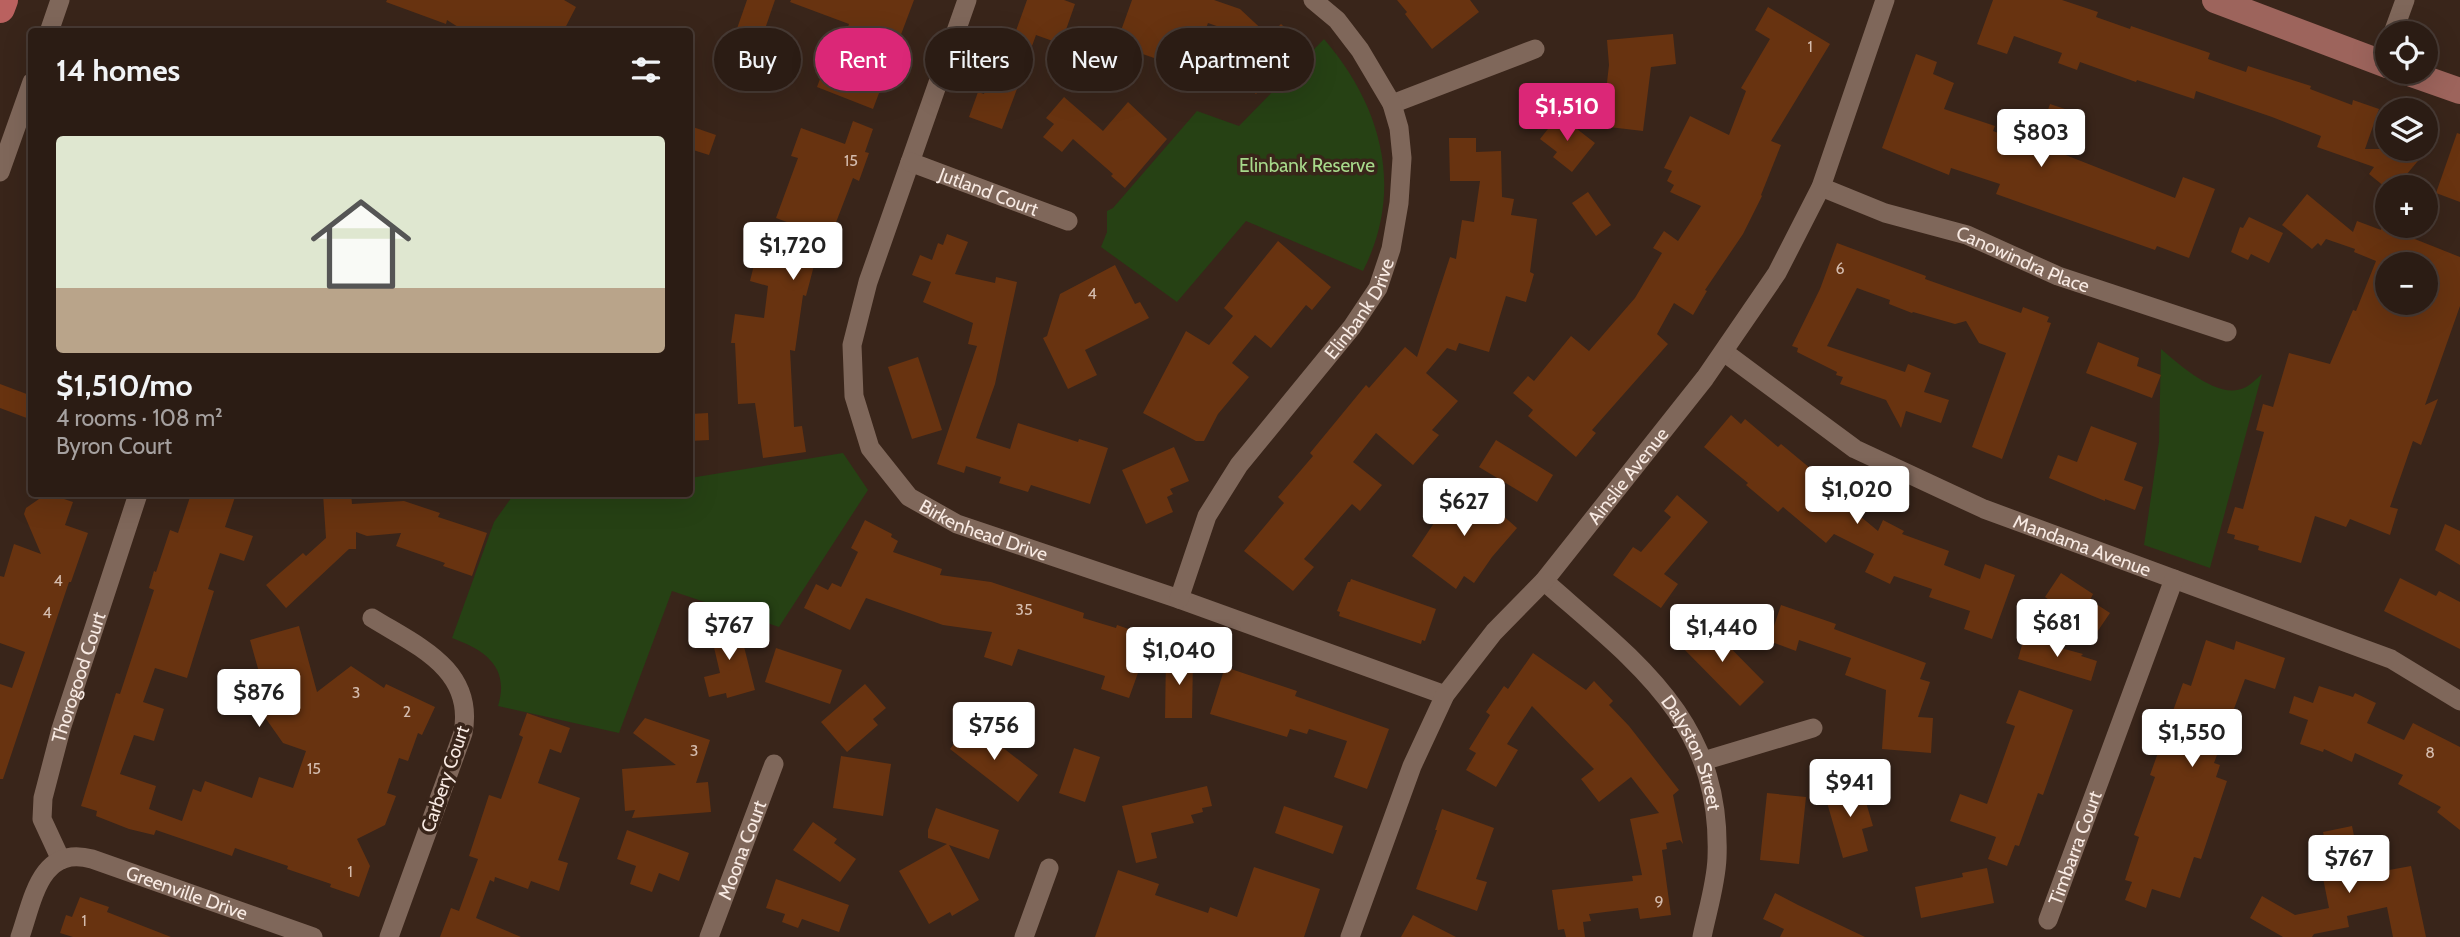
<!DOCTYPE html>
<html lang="en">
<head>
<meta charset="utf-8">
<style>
  :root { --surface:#2b1c14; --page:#372922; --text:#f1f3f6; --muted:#a6a1a0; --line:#473a34; --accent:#db2777 }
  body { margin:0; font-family:Cabin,sans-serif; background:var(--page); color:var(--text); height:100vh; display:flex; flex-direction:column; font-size:26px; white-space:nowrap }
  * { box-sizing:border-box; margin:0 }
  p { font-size:23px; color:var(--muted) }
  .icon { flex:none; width:38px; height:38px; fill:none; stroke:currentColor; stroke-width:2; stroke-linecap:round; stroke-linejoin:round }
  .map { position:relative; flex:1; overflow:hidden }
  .panel { position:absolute; left:28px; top:28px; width:665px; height:469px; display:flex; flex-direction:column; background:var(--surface); border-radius:7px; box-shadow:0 7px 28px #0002,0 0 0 2px var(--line) }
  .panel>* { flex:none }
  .top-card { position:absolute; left:714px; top:28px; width:665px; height:63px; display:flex; gap:14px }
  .tools { position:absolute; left:2375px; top:21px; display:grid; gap:14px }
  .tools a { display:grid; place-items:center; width:63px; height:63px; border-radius:50%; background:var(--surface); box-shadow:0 7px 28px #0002,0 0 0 2px var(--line); font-size:35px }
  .price { position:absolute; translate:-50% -60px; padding:0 16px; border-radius:7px; background:#fff; color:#222; font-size:23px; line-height:46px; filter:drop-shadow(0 2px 4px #0008) }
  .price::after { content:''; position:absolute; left:50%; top:42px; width:21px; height:16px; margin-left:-10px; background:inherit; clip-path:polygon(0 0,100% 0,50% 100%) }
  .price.active { background:var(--accent); color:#fff }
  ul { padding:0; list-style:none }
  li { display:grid; align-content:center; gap:14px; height:371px; padding:0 28px }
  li+li { border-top:2px solid var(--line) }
  li span { display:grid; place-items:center; height:217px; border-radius:7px; color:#555 }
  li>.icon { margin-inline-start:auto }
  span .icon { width:126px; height:126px; fill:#fffc; stroke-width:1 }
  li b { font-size:30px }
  h2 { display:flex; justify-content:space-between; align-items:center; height:84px; padding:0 28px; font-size:30px }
  .tag { padding:0 24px; border-radius:32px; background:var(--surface); box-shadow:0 7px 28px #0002,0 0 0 2px var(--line); font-size:24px; line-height:63px }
  .tag.active { background:var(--accent); color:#fff }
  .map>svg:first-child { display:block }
  .green { fill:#264114 }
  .building { fill:#683310; fill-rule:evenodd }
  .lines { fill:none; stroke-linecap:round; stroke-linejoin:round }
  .street { stroke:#7f675a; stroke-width:19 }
  .secondary { stroke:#9d645c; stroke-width:26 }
  .primary { stroke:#ba615f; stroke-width:30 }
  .labels { text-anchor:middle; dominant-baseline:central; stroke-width:7; stroke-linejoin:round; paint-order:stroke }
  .number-label { font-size:16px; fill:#d4bcae }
  .park-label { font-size:19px; fill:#a7d98b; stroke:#39251a }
  .street-label { font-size:19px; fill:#f8eae3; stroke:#39251a }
</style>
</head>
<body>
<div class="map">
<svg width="2460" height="937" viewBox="0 0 2460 937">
  <rect width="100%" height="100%" fill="#39251a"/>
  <g class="green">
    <path d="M1324 39C1381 105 1405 188 1363 271L1246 221 1177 302 1101 247 1107 232V211L1113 208 1197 111 1239 126Z"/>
    <path d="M2161 349C2180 365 2218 400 2244 388 2251 385 2256 379 2262 374L2210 568 2144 545 2159 442Z"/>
    <path d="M843 453 868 490 779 627 672 591 619 733 498 706C510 667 485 650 452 638L494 522 514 494H690V478Z"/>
  </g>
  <g class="building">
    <polygon points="387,0 564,0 576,7 563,32 466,32 447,20 446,24 386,2"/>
    <polygon points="747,0 775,0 749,75 724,66"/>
    <polygon points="791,0 914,0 873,109 817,87 827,60 835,63 849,24 790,2"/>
    <polygon points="1027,0 1064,0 1075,4 1061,44 1036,35 1032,46 1013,39"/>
    <polygon points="1132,0 1214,0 1240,9 1269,36 1281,24 1305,47 1278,75 1276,73 1256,94 1233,72 1252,53 1228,30 1208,23 1193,65 1159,53 1157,59 1134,51 1136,46 1118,39"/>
    <polygon points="1397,0 1470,0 1479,12 1432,49 1405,14 1407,12"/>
    <polygon points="1993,0 2062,0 2098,12 2096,17 2130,29 2131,26 2210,53 2208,59 2246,72 2248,66 2311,86 2310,89 2352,105 2353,100 2379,109 2365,149 2428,149 2396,187 2385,187 2369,174 2374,167 2317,147 2321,136 2272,117 2196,91 2194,99 2137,80 2136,82 2080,62 2077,70 2058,63 2062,53 2014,36 2007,54 1977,44"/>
    <polygon points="1768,7 1830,44 1771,141 1781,145 1761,195 1762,196 1743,234 1705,290 1707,291 1693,315 1674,303 1657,334 1668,344 1592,430 1596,433 1576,457 1528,416 1533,410 1513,393 1528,376 1534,381 1571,336 1589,351 1635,298 1662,253 1653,248 1664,231 1678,241 1701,206 1670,192 1674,185 1667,181 1672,171 1664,168 1690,116 1729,135 1746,91 1741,88 1770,39 1755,30"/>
    <polygon points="1673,34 1676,64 1651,67 1643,131 1609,127 1612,101 1605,100 1609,65 1607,40"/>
    <polygon points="1916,54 1937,62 1933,74 1954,83 1944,109 1995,126 1993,131 2035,147 2050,104 2077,113 2063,154 2175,198 2183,177 2215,189 2189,258 2157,246 2155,250 1996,194 2000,184 1951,168 1949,175 1882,148"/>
    <polygon points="992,71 1020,81 1002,129 969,117 978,92 984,94"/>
    <polygon points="1064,97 1103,131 1128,102 1167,139 1125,188 1111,176 1113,174 1073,139 1062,152 1043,137 1054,124 1046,118"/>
    <polygon points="1559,115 1595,143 1572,172 1553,157 1557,152 1540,139"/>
    <polygon points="853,121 873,129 865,152 869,153 859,181 853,178 830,238 822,235 806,296 803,295 795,351 790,350 794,427 802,426 806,452 763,458 755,403 738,404 735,343 731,343 735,314 764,318 768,286 750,281 757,253 782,260 792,224 776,218 798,158 791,156 801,128 845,144"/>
    <polygon points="690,126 716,135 709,155 690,149"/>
    <polygon points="2457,133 2460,134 2460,202 2436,193"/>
    <polygon points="1449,138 1476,138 1476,152 1501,151 1502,197 1514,199 1511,215 1537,219 1530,272 1534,274 1526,302 1506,296 1489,352 1459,343 1456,351 1447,348 1426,373 1458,401 1432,430 1439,435 1413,465 1376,433 1353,462 1382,485 1360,511 1352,504 1304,559 1314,567 1293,591 1244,551 1284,503 1278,497 1313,456 1310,453 1366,385 1369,388 1405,347 1417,357 1450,257 1456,259 1462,220 1474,222 1480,181 1450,181"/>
    <polygon points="1588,192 1611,225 1596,236 1572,203"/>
    <path d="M2307 194 2353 232 2357 221 2381 230 2382 226 2460 257V306L2425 405 2438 399 2421 445 2413 441 2390 507 2398 509 2390 535 2350 519 2346 527 2315 516 2301 563 2258 550 2259 546 2234 539 2235 535 2227 533 2235 507 2243 509 2264 432 2256 430 2263 404 2273 407 2289 353 2330 364 2353 310 2356 311 2376 261 2354 252 2355 249 2326 239 2321 246 2318 243 2312 249 2282 225ZM2387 257 2406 264H2426V303H2387Z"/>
    <polygon points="2249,217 2283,233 2269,263 2251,254 2248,260 2231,252 2240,227 2243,228"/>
    <polygon points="947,234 968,242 955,274 995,283 996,277 1017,282 995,384 976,438 1010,449 1018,423 1078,442 1079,439 1108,448 1090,504 1031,485 1028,492 999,483 1001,477 966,466 964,473 937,464 977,346 968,344 973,323 923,302 931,282 912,275 920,255 932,260 938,243 943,245"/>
    <polygon points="1278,241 1331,287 1312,310 1306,305 1271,348 1255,335 1232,363 1249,377 1218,414 1204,441 1196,441 1143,413 1186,331 1209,345 1233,316 1224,308"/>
    <polygon points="1837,243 1926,276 1925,279 2021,313 2023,307 2049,317 2047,322 2051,323 2002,459 1972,447 2006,353 1979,343 1966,321 1955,324 1913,312 1912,313 1889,304 1890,300 1857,288 1827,346 1905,372 1908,364 1931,373 1924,392 1949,400 1941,423 1906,411 1901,428 1886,400 1840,384 1843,377 1836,375 1837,372 1797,352 1798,348 1792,346 1820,289"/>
    <polygon points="1115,265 1135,304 1140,302 1149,318 1085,350 1097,375 1068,389 1043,338 1047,336 1060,294"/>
    <polygon points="2098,342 2139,358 2137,366 2161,375 2152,398 2086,373"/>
    <polygon points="918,357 942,430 912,439 888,367"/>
    <polygon points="0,384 32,396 32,420 0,408"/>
    <polygon points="708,413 709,440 690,441 690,414"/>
    <polygon points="1731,415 1741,424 1745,419 1778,447 1781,444 1846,498 1843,502 1878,531 1883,520 1904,531 1902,534 1949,551 1944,565 1980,579 1985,564 2015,575 1992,639 1964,629 1970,611 1929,597 1932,589 1894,576 1890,584 1865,572 1874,554 1834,534 1826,543 1783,507 1778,512 1746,485 1748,483 1704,447"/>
    <polygon points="2091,426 2137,443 2124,480 2143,487 2135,510 2105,499 2105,501 2049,478 2058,455 2077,462"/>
    <polygon points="1496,440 1553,475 1537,502 1479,467"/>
    <polygon points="1174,447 1189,481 1170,489 1173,494 1167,497 1173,512 1146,524 1122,470"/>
    <polygon points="1467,484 1517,528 1492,557 1474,583 1464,576 1456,589 1412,556 1440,514"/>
    <polygon points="41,494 49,494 73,502 65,525 88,533 71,582 69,582 3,779 0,779 0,684 12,688 25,652 0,643 0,576 4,577 14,544 41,554 24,514 26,508 39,499"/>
    <polygon points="191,494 236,494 225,527 253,536 244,561 220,553 208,589 214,591 187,678 155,668 143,702 164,709 154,741 134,735 120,774 156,786 149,809 182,821 193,789 201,792 205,781 252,798 259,777 293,788 306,751 283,743 252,699 264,690 250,640 299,626 317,692 351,666 384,688 386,684 435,707 422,735 418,733 408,761 399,758 387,793 396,796 385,825 357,839 370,866 359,897 330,887 331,884 287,869 288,866 235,848 232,856 156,830 154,835 129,829 96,816 97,811 81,806 116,693 120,694 154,590 149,588 154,571 156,572 170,530 178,533"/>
    <polygon points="323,494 351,494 352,504 404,501 440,513 438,517 487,533 472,576 443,566 445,563 396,546 401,533 367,536 356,532 356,549 349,549 286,608 266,585 303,553 306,556 326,538"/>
    <polygon points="1677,495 1708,522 1664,574 1678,584 1661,608 1613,575 1633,547 1641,552 1671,517 1664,511"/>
    <polygon points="865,520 892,534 891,537 898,541 893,552 942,569 940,575 991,582 1084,613 1083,618 1116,628 1117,625 1143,634 1136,656 1144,656 1129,698 1101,689 1105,676 1018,649 1012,666 984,657 992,632 943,625 866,598 850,630 804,608 816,584 828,590 832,583 841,587 858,552 851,548"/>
    <polygon points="2445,524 2460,531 2460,565 2435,550"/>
    <polygon points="2061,573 2093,594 2090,600 2110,613 2095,635 2064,615 2066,612 2045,597"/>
    <polygon points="2400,578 2436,596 2439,591 2460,602 2460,649 2384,611"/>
    <polygon points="1351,579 1436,609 1425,641 1422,640 1421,644 1339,616 1340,612 1337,611 1348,582 1350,582"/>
    <polygon points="1781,605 1836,624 1834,629 1926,663 1920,679 1930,682 1918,717 1933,718 1931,753 1882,749 1886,690 1845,675 1851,658 1799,640 1796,651 1769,641"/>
    <polygon points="737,619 755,690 727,698 726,693 709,697 704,677 720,673 709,626"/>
    <polygon points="1705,622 1764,682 1740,706 1681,646"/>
    <polygon points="2024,638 2083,654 2081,656 2097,661 2091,681 2018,659"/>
    <polygon points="2206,640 2234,650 2236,641 2285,658 2275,689 2245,679 2214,763 2220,765 2216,777 2227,781 2201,859 2194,857 2180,898 2152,889 2146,908 2125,900 2132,882 2125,880 2139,837 2134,835 2155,777 2150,775 2183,683 2191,686"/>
    <polygon points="776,648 842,670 830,704 765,682"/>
    <polygon points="1533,653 1586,690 1594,681 1613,701 1609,705 1629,726 1679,790 1673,795 1683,844 1680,840 1666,843 1667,849 1662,850 1671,915 1640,919 1638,908 1589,914 1591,921 1583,922 1585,937 1566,937 1564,929 1558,930 1552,890 1633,881 1632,876 1642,875 1630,819 1659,813 1631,777 1599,802 1581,779 1594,769 1532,706 1507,744 1518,750 1496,787 1466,770 1476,753 1469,749 1490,715 1486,712 1504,686 1508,689"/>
    <polygon points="1166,656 1193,657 1192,718 1165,718"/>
    <polygon points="1225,667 1297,691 1295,696 1389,729 1367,789 1334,777 1347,741 1309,729 1307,734 1290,729 1287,737 1210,714"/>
    <polygon points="865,684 886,708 873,719 878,725 847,752 821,722"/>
    <polygon points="2319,686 2353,697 2355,693 2376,703 2367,723 2404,740 2413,723 2460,747 2460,830 2437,812 2441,807 2398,784 2403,775 2355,753 2352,762 2324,749 2323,752 2300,744 2308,720 2289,713 2294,696 2313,703"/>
    <polygon points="2019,690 2073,710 2043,795 2038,793 2019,846 2015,845 2007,866 1988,859 1996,837 1950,821 1960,794 1987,804 2015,726 2006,723"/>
    <polygon points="527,713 570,728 561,753 550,749 538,783 580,798 558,860 568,863 559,891 531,881 528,889 495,877 494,882 490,880 476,918 521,937 440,937 451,908 459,911 478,859 469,856 489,795 501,799 523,737 519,735"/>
    <polygon points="645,718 710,740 696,783 708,782 711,812 632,818 635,810 625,811 622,769 676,765 633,733"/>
    <polygon points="970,722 1038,775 1018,802 950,749"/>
    <polygon points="1074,748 1100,757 1085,802 1059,793"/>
    <polygon points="841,756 891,764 883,816 833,808"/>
    <polygon points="1860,782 1873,826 1862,829 1868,851 1843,858 1826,799 1837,800 1834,789"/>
    <polygon points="1207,786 1212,806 1202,808 1203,812 1191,815 1194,823 1151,833 1157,858 1136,863 1122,806"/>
    <polygon points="1767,793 1806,797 1799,864 1760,860"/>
    <polygon points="1284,806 1343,826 1333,854 1275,833"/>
    <polygon points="936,808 999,830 989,859 949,845 979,900 952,916 950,912 929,924 899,871 947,844 928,838 928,830"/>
    <polygon points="1442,809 1494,828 1476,879 1487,882 1477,911 1416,889 1437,830 1435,830"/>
    <polygon points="813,822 837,839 834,843 856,859 840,882 793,850"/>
    <polygon points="2352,826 2362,875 2411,866 2426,937 2393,937 2387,907 2347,916 2349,927 2314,934 2312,937 2283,937 2250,918 2262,896 2295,915 2329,908 2320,863 2324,862 2318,837 2324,836 2323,832"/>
    <polygon points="627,830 689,853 679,881 659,873 652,892 630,884 636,866 617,859"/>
    <polygon points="1254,867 1320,889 1304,937 1095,937 1118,870 1159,884 1155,895 1208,913 1210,907 1237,917"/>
    <polygon points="1987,868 1994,903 1921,918 1915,887 1963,877 1962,873"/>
    <polygon points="776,879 849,905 839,932 802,919 798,928 782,922 785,914 766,908"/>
    <polygon points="1775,893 1798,905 1865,937 1780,937 1784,929 1763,919"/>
    <polygon points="80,897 109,907 107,912 171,937 73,937 60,933 66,915 72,917"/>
    <polygon points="1413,915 1456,937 1401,937"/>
  </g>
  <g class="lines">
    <g class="street">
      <path id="s1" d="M967 0 868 282 852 345 854 396 870 448 909 497 957 524 1179 599 1445 695"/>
      <polyline points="49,32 60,0"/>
      <polyline points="2393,33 2405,0"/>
      <polyline points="1392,104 1535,49"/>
      <path id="s2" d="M910 162 1068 221"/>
      <polyline points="0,172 32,82"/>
      <path id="s3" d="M1821 187 1885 213 1967 235 2058 276 2227 332"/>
      <path id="s4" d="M1724 352 1855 449 1984 509 2391 659 2460 701"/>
      <path id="s5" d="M1544 581C1637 663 1722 721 1717 858 1716 884 1707 912 1702 937"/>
      <path id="s6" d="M1179 599 1207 516 1239 465 1352 327 1378 288 1391 249 1399 203 1402 158 1399 128 1392 104 1360 50 1337 20 1313 0"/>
      <path d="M372 618C417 646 475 669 463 733L389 937"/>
      <polyline points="1703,761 1813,728"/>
      <path id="s7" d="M61 860 42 819 43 798 61 729 138 494"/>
      <path id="s8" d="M2048 920 2174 579"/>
      <path id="s9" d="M20 937C33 900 40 845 92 859L313 937"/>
      <path id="s10" d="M709 937 774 764"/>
      <polyline points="1024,937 1049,868"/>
      <path id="s11" d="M1350 937 1412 766 1445 695 1494 632 1544 581 1705 378 1777 273 1821 187 1885 0"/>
    </g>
    <g class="secondary">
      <polyline points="2215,0 2387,65"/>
      <polyline points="2406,72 2460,91"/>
    </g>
    <polyline class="primary" points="0,8 3,0"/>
  </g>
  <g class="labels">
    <g class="number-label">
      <text x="1810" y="46">1</text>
      <text x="851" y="160">15</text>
      <text x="1840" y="268">6</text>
      <text x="1092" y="293">4</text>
      <text x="58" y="580">4</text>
      <text x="1024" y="609">35</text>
      <text x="47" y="612">4</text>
      <text x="356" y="692">3</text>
      <text x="407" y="711">2</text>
      <text x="694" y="750">3</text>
      <text x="2430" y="752">8</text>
      <text x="314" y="768">15</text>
      <text x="350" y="871">1</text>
      <text x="1659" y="901">9</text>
      <text x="84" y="920">1</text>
    </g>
    <g class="park-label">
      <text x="1307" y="165">Elinbank Reserve</text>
    </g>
    <g class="street-label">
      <text stroke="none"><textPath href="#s2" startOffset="84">Jutland Court</textPath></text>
      <text stroke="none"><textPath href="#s3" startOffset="215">Canowindra Place</textPath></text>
      <text stroke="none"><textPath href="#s6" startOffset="346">Elinbank Drive</textPath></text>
      <text stroke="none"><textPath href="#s11" startOffset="546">Ainslie Avenue</textPath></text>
      <text stroke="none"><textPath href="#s1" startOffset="614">Birkenhead Drive</textPath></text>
      <text stroke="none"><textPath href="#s4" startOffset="410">Mandama Avenue</textPath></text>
      <text stroke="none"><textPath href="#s7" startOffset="192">Thorogood Court</textPath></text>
      <text stroke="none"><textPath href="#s5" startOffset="231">Dalyston Street</textPath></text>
      <text transform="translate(445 779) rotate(-71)">Carbery Court</text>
      <text stroke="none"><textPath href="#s8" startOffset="77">Timbarra Court</textPath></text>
      <text stroke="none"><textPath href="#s10" startOffset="93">Moona Court</textPath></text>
      <text stroke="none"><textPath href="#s9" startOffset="222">Greenville Drive</textPath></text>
    </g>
  </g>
</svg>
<div class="tools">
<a><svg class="icon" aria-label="locate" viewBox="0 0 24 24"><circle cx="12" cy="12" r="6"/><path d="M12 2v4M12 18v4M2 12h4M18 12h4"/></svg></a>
<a><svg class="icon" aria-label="layers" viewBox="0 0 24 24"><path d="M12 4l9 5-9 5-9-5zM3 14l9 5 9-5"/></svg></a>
<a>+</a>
<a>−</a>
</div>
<b class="price active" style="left:1567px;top:143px">$1,510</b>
<b class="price" style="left:2041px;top:169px">$803</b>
<b class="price" style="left:793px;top:282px">$1,720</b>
<b class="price" style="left:1857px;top:526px">$1,020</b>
<b class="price" style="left:1464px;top:538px">$627</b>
<b class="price" style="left:2057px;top:659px">$681</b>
<b class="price" style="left:729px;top:662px">$767</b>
<b class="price" style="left:1722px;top:664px">$1,440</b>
<b class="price" style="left:1179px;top:687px">$1,040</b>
<b class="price" style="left:259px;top:729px">$876</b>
<b class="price" style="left:994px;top:762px">$756</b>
<b class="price" style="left:2192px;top:769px">$1,550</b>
<b class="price" style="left:1850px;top:819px">$941</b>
<b class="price" style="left:2349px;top:895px">$767</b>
<div class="top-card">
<a class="tag">Buy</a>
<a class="tag active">Rent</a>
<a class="tag">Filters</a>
<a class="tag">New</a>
<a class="tag">Apartment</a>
</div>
<section class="panel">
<h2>14 homes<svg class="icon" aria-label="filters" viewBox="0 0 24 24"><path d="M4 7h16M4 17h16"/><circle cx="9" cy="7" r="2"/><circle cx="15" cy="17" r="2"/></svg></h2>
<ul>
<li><span style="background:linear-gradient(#dfe7d0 70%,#b9a48a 0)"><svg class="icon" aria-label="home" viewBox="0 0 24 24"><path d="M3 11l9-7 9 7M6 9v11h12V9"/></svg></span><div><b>$1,510/mo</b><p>4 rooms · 108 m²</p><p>Byron Court</p></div></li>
</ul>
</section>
</div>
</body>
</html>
